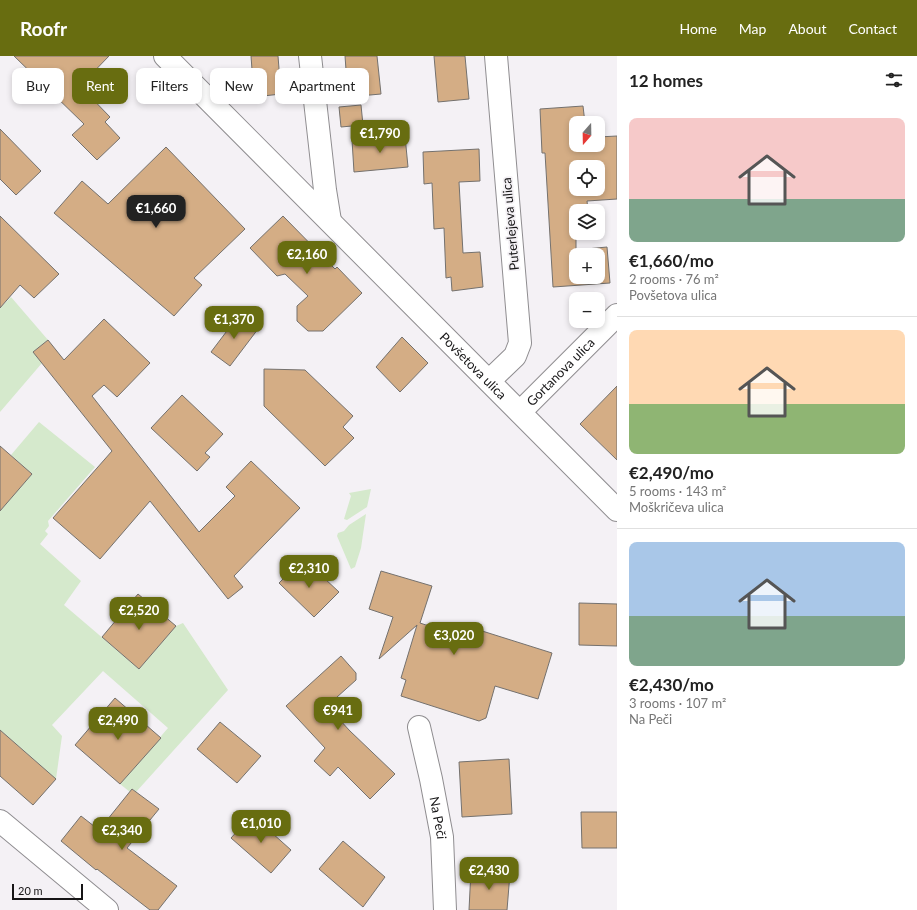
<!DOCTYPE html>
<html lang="en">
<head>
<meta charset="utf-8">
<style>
  :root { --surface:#fff; --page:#f6f6f6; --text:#222; --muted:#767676; --line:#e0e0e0; --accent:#686d10 }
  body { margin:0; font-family:Lato,sans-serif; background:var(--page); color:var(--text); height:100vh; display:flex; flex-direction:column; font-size:15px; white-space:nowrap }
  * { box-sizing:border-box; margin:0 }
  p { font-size:13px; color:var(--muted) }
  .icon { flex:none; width:22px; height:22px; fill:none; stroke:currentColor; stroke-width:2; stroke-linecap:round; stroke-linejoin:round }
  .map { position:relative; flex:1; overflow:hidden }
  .drawer { display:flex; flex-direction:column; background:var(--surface); width:300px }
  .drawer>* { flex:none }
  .guide { position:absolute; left:12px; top:12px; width:380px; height:36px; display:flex; gap:8px }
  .needle { width:26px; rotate:200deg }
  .fabs { position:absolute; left:569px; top:60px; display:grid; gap:8px }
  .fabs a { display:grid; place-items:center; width:36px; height:36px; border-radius:8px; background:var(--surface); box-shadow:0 2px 6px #0003; font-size:20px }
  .scale { position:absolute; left:12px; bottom:10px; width:71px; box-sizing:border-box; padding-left:4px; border:2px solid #161516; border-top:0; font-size:11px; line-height:14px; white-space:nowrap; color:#161516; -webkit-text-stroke:3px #f4f1f5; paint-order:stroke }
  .price { position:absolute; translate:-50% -34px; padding:0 9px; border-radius:8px; background:var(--accent); color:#fff; font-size:13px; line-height:26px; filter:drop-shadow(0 1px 2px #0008) }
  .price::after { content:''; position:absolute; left:50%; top:24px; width:12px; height:9px; margin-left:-6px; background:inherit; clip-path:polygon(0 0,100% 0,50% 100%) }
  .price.active { background:#222; color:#fff }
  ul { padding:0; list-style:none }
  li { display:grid; align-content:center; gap:8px; height:212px; padding:0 12px }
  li+li { border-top:1px solid var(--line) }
  li span { display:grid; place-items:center; height:124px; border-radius:8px; color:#555 }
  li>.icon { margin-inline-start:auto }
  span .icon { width:72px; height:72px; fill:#fffc; stroke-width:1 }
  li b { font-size:17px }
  h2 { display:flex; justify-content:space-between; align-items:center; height:48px; padding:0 12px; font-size:17px }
  .pill { padding:0 14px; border-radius:8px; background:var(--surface); box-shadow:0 2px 6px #0003; font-size:14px; line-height:36px }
  .pill.active { background:var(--accent); color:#fff }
  header { display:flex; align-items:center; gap:24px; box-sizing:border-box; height:56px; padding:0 20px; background:var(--accent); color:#fff }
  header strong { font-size:19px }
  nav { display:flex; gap:22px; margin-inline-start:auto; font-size:14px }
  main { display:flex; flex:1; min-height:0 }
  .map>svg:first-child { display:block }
  .green { fill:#d5e9cc }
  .building { fill:#d4ad85; stroke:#74716e; fill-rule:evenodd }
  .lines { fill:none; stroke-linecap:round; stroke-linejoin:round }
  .minor-casing { stroke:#8f8d90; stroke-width:24 }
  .tertiary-casing { stroke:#8f8d90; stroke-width:24 }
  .minor { stroke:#fff; stroke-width:22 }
  .tertiary { stroke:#fff; stroke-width:22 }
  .labels { text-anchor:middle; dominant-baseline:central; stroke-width:3.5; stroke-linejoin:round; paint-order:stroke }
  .street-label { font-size:13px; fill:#161516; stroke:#f4f1f5 }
</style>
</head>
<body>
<header>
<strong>Roofr</strong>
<nav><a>Home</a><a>Map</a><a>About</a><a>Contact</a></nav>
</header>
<main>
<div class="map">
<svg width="617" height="854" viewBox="0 0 617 854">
  <rect width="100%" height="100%" fill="#f4f1f5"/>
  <g class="green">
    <polygon points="11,241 48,284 33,296 42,307 0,356 0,252"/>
    <polygon points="39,366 95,411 48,465 49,470 45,475 48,478 40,488 81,525 64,549 139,613 176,570 183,567 228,634 136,736 133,733 130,736 120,728 168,672 103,615 52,669 62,680 56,723 0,674 0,455 32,418 11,399"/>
    <polygon points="371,433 367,451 347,464 344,463 351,440 349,437"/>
    <polygon points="366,458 361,492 355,511 351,513 337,480 338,477 344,475 349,469"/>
  </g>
  <g class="building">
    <polygon points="14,0 109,0 80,30 110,61 105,66 120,82 97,104 72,79 84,68"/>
    <polygon points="251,0 278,0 281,38 254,41"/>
    <polygon points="345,0 377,0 381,38 348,41"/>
    <polygon points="434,0 465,0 469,43 438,46"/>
    <polygon points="361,49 363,69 341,71 339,51"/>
    <path d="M583 50 585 67H576V89H598V81L617 80V143L587 145 588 155H576V194L607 191 610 227 553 231 545 97H542L540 53ZM576 111H598V133H576ZM576 199H598V221H576Z"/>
    <polygon points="0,73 41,115 16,139 0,123"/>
    <polygon points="405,80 408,111 354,116 352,84"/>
    <polygon points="166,91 245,173 194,222 202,229 174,260 54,157 82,125 108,148"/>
    <polygon points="479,93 480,125 459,126 463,197 480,196 483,231 452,235 451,221 446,222 444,172 434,173 432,127 424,128 423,96"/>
    <polygon points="0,160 59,218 34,242 20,229 0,252"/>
    <polygon points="283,160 335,213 337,211 362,237 323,275 308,275 297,265 297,250 308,240 285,218 277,220 250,192"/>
    <polygon points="239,259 258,273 230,310 211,296"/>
    <polygon points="104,263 150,307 117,341 104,329 92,340 199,476 235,440 226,431 251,405 300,452 234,520 243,531 228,543 150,445 100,503 53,462 112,395 33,296 48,284 64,304"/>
    <polygon points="402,281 428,307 400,336 376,311"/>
    <polygon points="264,313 305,314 353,360 343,371 354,382 325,410 264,350"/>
    <polygon points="617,330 617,404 580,368"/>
    <polygon points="182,339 223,378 205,397 210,401 197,415 151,372"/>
    <polygon points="0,390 32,418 0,455"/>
    <polygon points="308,507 339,536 314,561 279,527 296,510 301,514"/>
    <polygon points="381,515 432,530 420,567 476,586 479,574 552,597 538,643 495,630 486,662 479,665 401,640 406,624 401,622 417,569 379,603 393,561 369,553"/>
    <polygon points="138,538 176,570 139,613 102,581"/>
    <polygon points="579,547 617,548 617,590 579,589"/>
    <polygon points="341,600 356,617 356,624 327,650 350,675 395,718 370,743 338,711 330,720 314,705 325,692 286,650"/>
    <polygon points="115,642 161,682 120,728 75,689"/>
    <polygon points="220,666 261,700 237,727 197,693"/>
    <polygon points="0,674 56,723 33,749 0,720"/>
    <polygon points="509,703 512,758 462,761 459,706"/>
    <polygon points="132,733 159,753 127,792 177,830 158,854 150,854 97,813 96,814 61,785 81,760 99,774"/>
    <polygon points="581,756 617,756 617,792 582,792"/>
    <polygon points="252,759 291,794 271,817 231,782"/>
    <polygon points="343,785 385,821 363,851 319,813"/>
    <polygon points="471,814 510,817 507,854 469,854"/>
  </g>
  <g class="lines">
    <defs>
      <g id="minor">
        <polyline points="310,0 325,134 330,165"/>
        <polyline points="489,325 515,300 520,287 496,0"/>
        <path id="s1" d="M520 356 617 259"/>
        <path id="s2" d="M419 671 431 723 442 781 445 854"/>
        <polyline points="0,765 107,854"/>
      </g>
      <g id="tertiary">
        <path id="s3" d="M165 0 617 454"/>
      </g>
    </defs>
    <use href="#minor" class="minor-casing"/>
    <use href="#tertiary" class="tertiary-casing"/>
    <use href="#minor" class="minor"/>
    <use href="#tertiary" class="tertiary"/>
  </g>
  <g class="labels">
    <g class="street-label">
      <text transform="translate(510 168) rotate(-95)">Puterlejeva ulica</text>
      <text stroke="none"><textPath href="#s3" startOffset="437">Povšetova ulica</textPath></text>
      <text stroke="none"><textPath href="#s1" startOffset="57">Gortanova ulica</textPath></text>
      <text stroke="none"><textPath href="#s2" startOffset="93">Na Peči</textPath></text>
    </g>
  </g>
</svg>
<div class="fabs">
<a><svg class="needle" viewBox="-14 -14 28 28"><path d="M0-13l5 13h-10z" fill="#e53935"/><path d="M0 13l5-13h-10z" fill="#767676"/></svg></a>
<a><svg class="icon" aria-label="locate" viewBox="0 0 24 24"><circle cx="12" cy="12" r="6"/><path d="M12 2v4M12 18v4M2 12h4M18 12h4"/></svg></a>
<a><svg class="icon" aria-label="layers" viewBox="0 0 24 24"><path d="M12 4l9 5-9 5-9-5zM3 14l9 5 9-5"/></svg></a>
<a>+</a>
<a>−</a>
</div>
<div class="scale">20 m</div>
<b class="price" style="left:380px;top:98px">€1,790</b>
<b class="price active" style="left:156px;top:173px">€1,660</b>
<b class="price" style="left:307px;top:219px">€2,160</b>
<b class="price" style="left:234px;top:284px">€1,370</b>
<b class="price" style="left:309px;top:533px">€2,310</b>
<b class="price" style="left:139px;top:575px">€2,520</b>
<b class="price" style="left:454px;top:600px">€3,020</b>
<b class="price" style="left:338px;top:675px">€941</b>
<b class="price" style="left:118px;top:685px">€2,490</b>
<b class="price" style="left:261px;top:788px">€1,010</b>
<b class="price" style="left:122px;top:795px">€2,340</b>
<b class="price" style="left:489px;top:835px">€2,430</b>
<div class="guide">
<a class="pill">Buy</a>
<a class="pill active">Rent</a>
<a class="pill">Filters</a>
<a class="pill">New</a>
<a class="pill">Apartment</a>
</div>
</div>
<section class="drawer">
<h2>12 homes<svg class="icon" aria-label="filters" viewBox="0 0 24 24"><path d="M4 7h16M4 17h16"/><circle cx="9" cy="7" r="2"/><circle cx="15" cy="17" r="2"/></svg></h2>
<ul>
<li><span style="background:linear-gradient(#f6c9c9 65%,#7fa58c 0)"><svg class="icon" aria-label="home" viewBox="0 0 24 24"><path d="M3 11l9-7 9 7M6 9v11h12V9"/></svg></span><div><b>€1,660/mo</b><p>2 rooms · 76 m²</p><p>Povšetova ulica</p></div></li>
<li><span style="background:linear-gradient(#ffd9b3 60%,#8fb573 0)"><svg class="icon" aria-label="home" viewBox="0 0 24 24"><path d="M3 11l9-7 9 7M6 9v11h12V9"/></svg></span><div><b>€2,490/mo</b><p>5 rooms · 143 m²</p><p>Moškričeva ulica</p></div></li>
<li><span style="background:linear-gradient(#a9c7e8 60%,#7fa58c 0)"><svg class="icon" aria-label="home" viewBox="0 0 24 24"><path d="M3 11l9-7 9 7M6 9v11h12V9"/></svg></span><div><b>€2,430/mo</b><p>3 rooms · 107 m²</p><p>Na Peči</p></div></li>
</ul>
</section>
</main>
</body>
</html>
